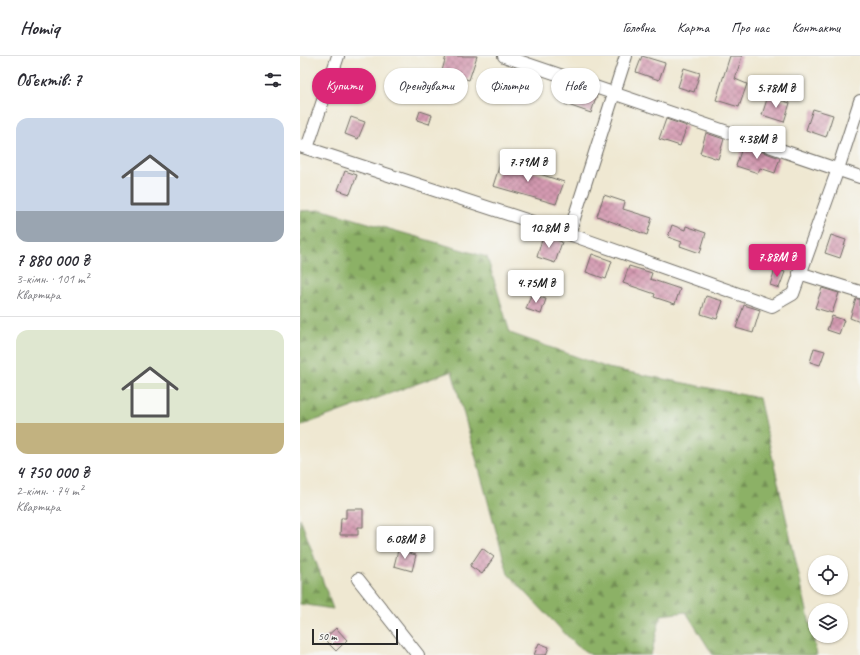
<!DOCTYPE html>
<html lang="uk">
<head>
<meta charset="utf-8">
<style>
  :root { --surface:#fff; --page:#f7f7f7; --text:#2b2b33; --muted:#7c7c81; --line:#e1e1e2; --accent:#db2777 }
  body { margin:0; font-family:Caveat,sans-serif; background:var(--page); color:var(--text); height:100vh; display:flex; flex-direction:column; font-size:15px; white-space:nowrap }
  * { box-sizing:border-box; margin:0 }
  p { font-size:13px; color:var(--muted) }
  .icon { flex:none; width:22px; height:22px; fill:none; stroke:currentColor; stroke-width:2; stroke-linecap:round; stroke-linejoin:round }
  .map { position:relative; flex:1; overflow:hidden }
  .drawer { display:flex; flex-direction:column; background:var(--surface); width:300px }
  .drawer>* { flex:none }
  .top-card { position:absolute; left:12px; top:12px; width:380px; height:36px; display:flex; gap:8px }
  .buttons { position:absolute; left:508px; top:499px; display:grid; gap:8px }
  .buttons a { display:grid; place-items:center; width:40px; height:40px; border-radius:50%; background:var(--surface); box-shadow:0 1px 3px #0004; font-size:20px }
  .scale { position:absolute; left:12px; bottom:10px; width:86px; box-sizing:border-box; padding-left:4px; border:2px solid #2b2b2b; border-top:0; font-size:11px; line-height:14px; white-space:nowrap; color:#2b2b2b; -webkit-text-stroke:3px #f6f6f2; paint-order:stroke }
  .price { position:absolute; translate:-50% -34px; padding:0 9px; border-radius:4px; background:#fff; color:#222; font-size:13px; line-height:26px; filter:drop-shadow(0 1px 2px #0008) }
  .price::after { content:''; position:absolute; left:50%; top:24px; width:12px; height:9px; margin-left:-6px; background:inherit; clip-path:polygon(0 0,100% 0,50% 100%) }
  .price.on { background:var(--accent); color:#fff }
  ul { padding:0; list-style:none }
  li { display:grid; align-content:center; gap:8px; height:212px; padding:0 16px }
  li+li { border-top:1px solid var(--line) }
  li span { display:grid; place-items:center; height:124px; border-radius:12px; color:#555 }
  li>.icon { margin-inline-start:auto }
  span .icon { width:72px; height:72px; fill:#fffc; stroke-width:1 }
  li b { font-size:17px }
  h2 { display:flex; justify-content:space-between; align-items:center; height:48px; padding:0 16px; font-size:17px }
  .pill { padding:0 14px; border-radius:18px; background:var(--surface); box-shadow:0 1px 3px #0004; font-size:14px; line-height:36px }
  .pill.on { background:var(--accent); color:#fff }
  header { display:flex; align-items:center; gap:24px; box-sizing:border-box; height:56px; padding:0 20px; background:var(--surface); border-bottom:1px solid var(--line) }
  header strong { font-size:19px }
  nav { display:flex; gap:22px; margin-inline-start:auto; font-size:14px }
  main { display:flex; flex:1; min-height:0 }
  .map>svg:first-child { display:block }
  .forest { fill:url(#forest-firs); stroke:#5c6e48 }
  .building { fill:url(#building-cross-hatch) }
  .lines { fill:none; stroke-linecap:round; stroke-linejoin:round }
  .minor-casing { stroke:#706d65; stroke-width:14 }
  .minor { stroke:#fff; stroke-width:12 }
</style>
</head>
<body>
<header>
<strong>Homiq</strong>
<nav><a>Головна</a><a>Карта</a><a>Про нас</a><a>Контакти</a></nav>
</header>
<main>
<section class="drawer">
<h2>Об’єктів: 7<svg class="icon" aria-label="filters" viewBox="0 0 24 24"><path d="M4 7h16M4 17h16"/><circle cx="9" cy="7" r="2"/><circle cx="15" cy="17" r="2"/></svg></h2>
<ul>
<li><span style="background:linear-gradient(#c9d6e8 75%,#9aa5b1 0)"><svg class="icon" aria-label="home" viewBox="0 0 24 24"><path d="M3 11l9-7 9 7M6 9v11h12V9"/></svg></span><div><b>7 880 000 ₴</b><p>3-кімн. · 101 m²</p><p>Квартира</p></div></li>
<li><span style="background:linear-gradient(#dfe7d0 75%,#c2b280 0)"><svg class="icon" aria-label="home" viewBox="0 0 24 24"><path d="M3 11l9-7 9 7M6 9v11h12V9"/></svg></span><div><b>4 750 000 ₴</b><p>2-кімн. · 74 m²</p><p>Квартира</p></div></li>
</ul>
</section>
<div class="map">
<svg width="560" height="599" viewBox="0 0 560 599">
  <defs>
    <pattern id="forest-firs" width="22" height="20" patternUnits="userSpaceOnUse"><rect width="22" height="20" fill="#8cb166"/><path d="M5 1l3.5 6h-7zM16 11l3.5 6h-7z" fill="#739054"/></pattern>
    <pattern id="building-cross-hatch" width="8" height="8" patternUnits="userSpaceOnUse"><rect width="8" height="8" fill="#d49ab1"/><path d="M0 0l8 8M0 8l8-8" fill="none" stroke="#ac7e90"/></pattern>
  </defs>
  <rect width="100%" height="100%" fill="#f6f6f2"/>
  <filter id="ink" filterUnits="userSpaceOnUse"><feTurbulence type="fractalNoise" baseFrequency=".025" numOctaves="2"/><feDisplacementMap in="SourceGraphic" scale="8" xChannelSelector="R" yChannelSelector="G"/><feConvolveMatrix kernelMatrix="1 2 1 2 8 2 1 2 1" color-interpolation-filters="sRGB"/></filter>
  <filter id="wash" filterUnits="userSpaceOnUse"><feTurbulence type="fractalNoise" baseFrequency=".012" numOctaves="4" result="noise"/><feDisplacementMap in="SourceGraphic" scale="16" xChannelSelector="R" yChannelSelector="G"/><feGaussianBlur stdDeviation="0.9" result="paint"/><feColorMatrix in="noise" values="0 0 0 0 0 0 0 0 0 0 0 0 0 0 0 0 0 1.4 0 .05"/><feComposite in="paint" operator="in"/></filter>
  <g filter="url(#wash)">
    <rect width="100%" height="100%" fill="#efe8d2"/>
    <g class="forest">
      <polygon points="23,154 187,201 210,277 308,312 459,342 517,599 413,599 386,556 361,559 351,599 291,599 276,589 208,518 152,315 0,370 0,155"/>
      <polygon points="0,462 33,553 0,548"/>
    </g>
    <g id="blocks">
      <g class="building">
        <polygon points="146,0 177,0 169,24 142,15"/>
        <polygon points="342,0 365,7 359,24 336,16"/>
        <polygon points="430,0 442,0 435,23 447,28 439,51 416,44"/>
        <polygon points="384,12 400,17 394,36 378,31"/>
        <polygon points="270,31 297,39 291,57 265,48"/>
        <polygon points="468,40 490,47 484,66 462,59"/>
        <polygon points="513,53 533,59 526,81 506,74"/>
        <polygon points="120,55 132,59 129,68 117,64"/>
        <polygon points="51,61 65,66 58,83 45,78"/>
        <polygon points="366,63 387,70 380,90 359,83"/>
        <polygon points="406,77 424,83 418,103 400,97"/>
        <polygon points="443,89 480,102 475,117 460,112 458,117 436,110"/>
        <polygon points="201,105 264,126 256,148 193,130"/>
        <polygon points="45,115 57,119 50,138 38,134"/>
        <polygon points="304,139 325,146 323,153 352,162 347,179 297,160"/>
        <polygon points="372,169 385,174 386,170 406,177 400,197 380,190 382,186 368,181"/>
        <polygon points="531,179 546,184 540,202 525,197"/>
        <polygon points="243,180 262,186 255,207 237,201"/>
        <polygon points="292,198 312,205 306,223 286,216"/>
        <polygon points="329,210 352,217 350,223 380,233 375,248 354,241 355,238 323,227"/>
        <polygon points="475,213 485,216 479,232 470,229"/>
        <polygon points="522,232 539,237 532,257 515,252"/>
        <polygon points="231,239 246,243 241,258 226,253"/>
        <polygon points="406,240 423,245 417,263 401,258"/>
        <polygon points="556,243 560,243 560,266 550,262"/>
        <polygon points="444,249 460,254 453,277 436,272"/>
        <polygon points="532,260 544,264 539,278 527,274"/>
        <polygon points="514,292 525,295 520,309 510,306"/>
        <polygon points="46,453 63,453 63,471 58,471 58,479 40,479 41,462 46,462"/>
        <polygon points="95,477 108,483 103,492 91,486"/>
        <polygon points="182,492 194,501 182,518 170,510"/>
        <polygon points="98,494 116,499 112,515 94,510"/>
        <polygon points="36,572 47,584 36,595 24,583"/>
        <polygon points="239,587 249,591 246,599 234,599"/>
      </g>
    </g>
  </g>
  <g filter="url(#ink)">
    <use href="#blocks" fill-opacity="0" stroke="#706d65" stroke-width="1"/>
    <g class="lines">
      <defs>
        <g id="minor">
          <polyline points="204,0 560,121"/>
          <polyline points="0,90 269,178 472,250 493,238 538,113 560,45"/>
          <polyline points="7,92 38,0"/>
          <polyline points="269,178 326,0"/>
          <polyline points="499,217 560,236"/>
          <polyline points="58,523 118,599"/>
        </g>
      </defs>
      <use href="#minor" class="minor-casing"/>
      <use href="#minor" class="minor"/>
    </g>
  </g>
</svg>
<div class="buttons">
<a><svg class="icon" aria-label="locate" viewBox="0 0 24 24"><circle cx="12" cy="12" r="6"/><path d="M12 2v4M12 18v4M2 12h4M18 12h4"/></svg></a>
<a><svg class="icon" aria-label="layers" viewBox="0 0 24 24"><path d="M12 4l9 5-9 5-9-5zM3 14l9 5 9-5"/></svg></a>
</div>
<div class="scale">50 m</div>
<b class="price" style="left:476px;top:53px">5.78M ₴</b>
<b class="price" style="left:457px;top:104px">4.38M ₴</b>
<b class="price" style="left:228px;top:127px">7.79M ₴</b>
<b class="price" style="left:249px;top:193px">10.8M ₴</b>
<b class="price on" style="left:477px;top:222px">7.88M ₴</b>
<b class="price" style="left:236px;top:248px">4.75M ₴</b>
<b class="price" style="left:105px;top:504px">6.08M ₴</b>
<div class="top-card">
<a class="pill on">Купити</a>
<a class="pill">Орендувати</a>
<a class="pill">Фільтри</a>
<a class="pill">Нове</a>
</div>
</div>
</main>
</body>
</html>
